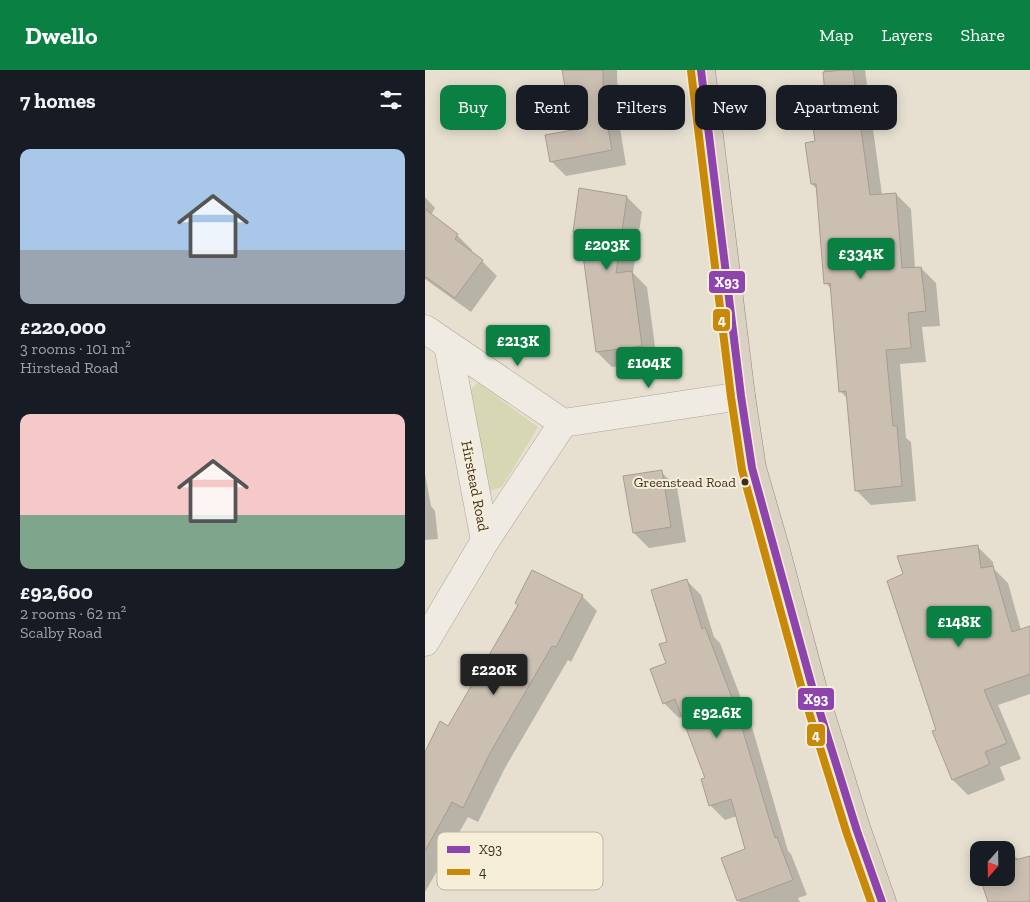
<!DOCTYPE html>
<html lang="en">
<head>
<meta charset="utf-8">
<style>
  :root { --surface:#171b24; --page:#20242c; --text:#f1f3f6; --muted:#9ea1a6; --accent:#0b8043 }
  body { margin:0; font-family:"Zilla Slab",serif; background:var(--page); color:var(--text); height:100vh; display:flex; flex-direction:column; font-size:19px; white-space:nowrap }
  * { box-sizing:border-box; margin:0 }
  p { font-size:16px; color:var(--muted) }
  .icon { flex:none; width:28px; height:28px; fill:none; stroke:currentColor; stroke-width:2; stroke-linecap:round; stroke-linejoin:round }
  .map { position:relative; flex:1; overflow:hidden }
  .details { display:flex; flex-direction:column; background:var(--surface); width:425px }
  .details>* { flex:none }
  .top-card { position:absolute; left:15px; top:15px; width:475px; height:45px; display:flex; gap:10px }
  .needle { width:32px; rotate:200deg }
  .tools { position:absolute; left:545px; top:771px; display:grid; gap:10px }
  .tools a { display:grid; place-items:center; width:45px; height:45px; border-radius:10px; background:var(--surface); box-shadow:0 2px 12px #0003; font-size:25px }
  .price { position:absolute; translate:-50% -42px; padding:0 11px; border-radius:5px; background:var(--accent); color:#fff; font-size:16px; line-height:32px; filter:drop-shadow(0 1px 2px #0008) }
  .price::after { content:''; position:absolute; left:50%; top:30px; width:15px; height:11px; margin-left:-8px; background:inherit; clip-path:polygon(0 0,100% 0,50% 100%) }
  .price.active { background:#222; color:#fff }
  ul { padding:0; list-style:none }
  li { display:grid; align-content:center; gap:10px; height:265px; padding:0 20px }
  li span { display:grid; place-items:center; height:155px; border-radius:10px; color:#555 }
  li>.icon { margin-inline-start:auto }
  span .icon { width:90px; height:90px; fill:#fffc; stroke-width:1 }
  li b { font-size:21px }
  h2 { display:flex; justify-content:space-between; align-items:center; height:60px; padding:0 20px; font-size:21px }
  .pill { padding:0 18px; border-radius:10px; background:var(--surface); box-shadow:0 2px 12px #0003; font-size:18px; line-height:45px }
  .pill.active { background:var(--accent); color:#fff }
  header { display:flex; align-items:center; gap:30px; box-sizing:border-box; height:70px; padding:0 25px; background:var(--accent); color:#fff }
  header strong { font-size:24px }
  nav { display:flex; gap:28px; margin-inline-start:auto; font-size:18px }
  main { display:flex; flex:1; min-height:0 }
  .map>svg:first-child { display:block }
  .green { fill:#d6d7b3 }
  .shadow { fill:#0003 }
  .building { fill:#cbbfb2; stroke:#a89c90 }
  .lines { fill:none; stroke-linecap:round; stroke-linejoin:round }
  .street-casing { stroke:#ada599; stroke-width:29 }
  .highway-casing { stroke:#928b80; stroke-width:29 }
  .street { stroke:#efebe3; stroke-width:28 }
  .highway { stroke:#dad1c2; stroke-width:28 }
  .bus-1-casing { stroke:#f7eed8; stroke-width:11 }
  .bus-2-casing { stroke:#f7eed8; stroke-width:11 }
  .bus-1 { stroke:#8e44ad; stroke-width:8 }
  .bus-2 { stroke:#c88808; stroke-width:8 }
  .bus-dot { fill:#3d2e20; stroke:#f7eed8; stroke-width:2 }
  .labels { text-anchor:middle; dominant-baseline:central; stroke-width:4; stroke-linejoin:round; paint-order:stroke }
  .bus-label { font-size:14px; fill:#3d2e20; stroke:#f7eed8; text-anchor:end }
  .street-label { font-size:15px; fill:#3d2e20; stroke:#f7eed8 }
  .key { fill:#f7eed8; stroke:#bfb4a1; stroke-width:1 }
  .key-label { font-size:14px; fill:#3d2e20 }
  .line-badge { stroke:#f7eed8; stroke-width:2 }
  .badge-label { font-size:14px; text-anchor:middle; font-weight:bold; fill:#fff }
</style>
</head>
<body>
<header>
<strong>Dwello</strong>
<nav><a>Map</a><a>Layers</a><a>Share</a></nav>
</header>
<main>
<section class="details">
<h2>7 homes<svg class="icon" aria-label="filters" viewBox="0 0 24 24"><path d="M4 7h16M4 17h16"/><circle cx="9" cy="7" r="2"/><circle cx="15" cy="17" r="2"/></svg></h2>
<ul>
<li><span style="background:linear-gradient(#a9c7e8 65%,#9aa5b1 0)"><svg class="icon" aria-label="home" viewBox="0 0 24 24"><path d="M3 11l9-7 9 7M6 9v11h12V9"/></svg></span><div><b>£220,000</b><p>3 rooms · 101 m²</p><p>Hirstead Road</p></div></li>
<li><span style="background:linear-gradient(#f6c9c9 65%,#7fa58c 0)"><svg class="icon" aria-label="home" viewBox="0 0 24 24"><path d="M3 11l9-7 9 7M6 9v11h12V9"/></svg></span><div><b>£92,600</b><p>2 rooms · 62 m²</p><p>Scalby Road</p></div></li>
</ul>
</section>
<div class="map">
<svg width="605" height="832" viewBox="0 0 605 832">
  <rect width="100%" height="100%" fill="#e7e0d1"/>
  <polygon class="green" points="53,313 113,357 77,417 65,421 43,322"/>
  <g class="shadow">
    <polygon points="139,0 192,0 193,46 201,95 141,106 126,91 149,61"/>
    <polygon points="399,0 440,0 457,125 471,124 486,139 490,198 496,198 511,213 515,256 497,257 501,292 475,294 481,368 486,372 491,431 446,435 431,420 423,329 415,321 406,219 401,213 392,119 387,114 391,72 402,35"/>
    <polygon points="0,127 10,138 6,145 32,165 47,180 46,182 57,191 72,206 46,242 0,209"/>
    <polygon points="202,127 217,142 208,203 222,217 232,291 187,297 172,282 157,170 149,162"/>
    <polygon points="236,402 252,417 261,472 224,478 209,463"/>
    <polygon points="0,404 6,436 10,441 13,469 0,470"/>
    <polygon points="553,477 568,492 569,499 583,513 596,560 605,557 605,624 573,635 596,689 575,697 580,710 543,725 528,710 509,662 513,660"/>
    <polygon points="262,511 276,525 289,567 295,573 327,657 363,781 366,784 382,825 373,828 375,832 315,832 313,830 321,780 312,746 300,750 285,735 282,709 258,646 254,648 239,633 243,572"/>
    <polygon points="157,526 172,541 146,592 143,590 80,698 53,752 43,747 0,822 0,684 24,657 94,536"/>
    <polygon points="588,784 594,790 605,787 605,832 564,832 556,808 581,808"/>
  </g>
  <g class="building">
    <polygon points="137,0 178,0 178,30 187,80 125,92 120,65 148,60"/>
    <polygon points="417,0 428,0 445,125 471,123 477,198 496,197 501,241 483,243 486,278 461,280 468,356 472,356 477,416 430,421 421,321 414,322 405,213 399,214 391,114 386,114 380,73 390,71 385,36 401,34 398,2"/>
    <polygon points="154,118 202,126 191,203 207,201 217,276 171,282 155,163 148,162"/>
    <polygon points="0,139 33,164 30,169 58,190 30,228 1,207 0,209"/>
    <polygon points="237,400 246,457 208,463 198,406"/>
    <polygon points="553,475 556,498 568,496 587,562 605,556 605,604 559,620 582,673 560,682 565,694 527,710 507,661 511,660 462,511 478,504 472,486"/>
    <polygon points="107,500 158,525 131,577 127,576 65,683 38,738 27,732 0,781 0,682 15,651 23,656 93,535 90,533"/>
    <polygon points="262,509 277,559 280,557 312,641 350,768 352,767 368,810 312,831 296,788 320,779 306,729 284,736 276,709 280,708 250,629 238,634 225,599 241,593 234,574 242,572 226,520"/>
    <polygon points="588,783 590,790 605,786 605,832 563,832 555,808 581,808 581,785"/>
  </g>
  <g class="lines">
    <defs>
      <g id="street">
        <polyline points="0,259 138,353 316,326"/>
        <polyline points="23,275 60,471"/>
        <polyline points="0,572 60,471 138,353"/>
      </g>
      <polyline id="highway" points="276,0 316,326 327,398 351,481 388,620 432,761 457,832"/>
    </defs>
    <use href="#street" class="street-casing"/>
    <use href="#highway" class="highway-casing"/>
    <use href="#street" class="street"/>
    <use href="#highway" class="highway"/>
    <defs>
      <polyline id="bus-1" points="276,0 316,326 327,398 388,620 432,761 457,832"/>
      <polyline id="bus-2" points="266,1 306,327 317,400 378,623 422,764 446,832"/>
    </defs>
    <use href="#bus-1" class="bus-1-casing"/>
    <use href="#bus-2" class="bus-2-casing"/>
    <use href="#bus-1" class="bus-1"/>
    <use href="#bus-2" class="bus-2"/>
  </g>
  <circle class="bus-dot" cx="320" cy="412" r="4.5"/>
  <g class="labels">
    <g class="bus-label">
      <text x="311" y="412">Greenstead Road</text>
    </g>
    <g class="street-label">
      <text transform="translate(50 416) rotate(79)">Hirstead Road</text>
    </g>
  </g>
  <rect x="12" y="762" width="166" height="58" rx="8" class="key"/>
  <rect x="22" y="776" width="23" height="7" fill="#8e44ad"/>
  <rect x="22" y="799" width="23" height="6" fill="#c88808"/>
  <g class="key-label">
    <text x="54" y="784">X93</text>
    <text x="54" y="807">4</text>
  </g>
  <g class="line-badge">
    <rect x="283" y="200" width="38" height="24" rx="5" fill="#8e44ad"/>
    <rect x="287" y="238" width="19" height="24" rx="5" fill="#c88808"/>
    <rect x="372" y="617" width="38" height="24" rx="5" fill="#8e44ad"/>
    <rect x="381" y="653" width="20" height="24" rx="5" fill="#c88808"/>
  </g>
  <g class="badge-label">
    <text x="302" y="217">X93</text>
    <text x="297" y="255">4</text>
    <text x="391" y="634">X93</text>
    <text x="391" y="670">4</text>
  </g>
</svg>
<div class="tools">
<a><svg class="needle" viewBox="-14 -14 28 28"><path d="M0-13l5 13h-10z" fill="#e53935"/><path d="M0 13l5-13h-10z" fill="#9ea1a6"/></svg></a>
</div>
<b class="price" style="left:182px;top:201px">£203K</b>
<b class="price" style="left:436px;top:210px">£334K</b>
<b class="price" style="left:93px;top:297px">£213K</b>
<b class="price" style="left:224px;top:319px">£104K</b>
<b class="price" style="left:534px;top:578px">£148K</b>
<b class="price active" style="left:69px;top:626px">£220K</b>
<b class="price" style="left:292px;top:669px">£92.6K</b>
<div class="top-card">
<a class="pill active">Buy</a>
<a class="pill">Rent</a>
<a class="pill">Filters</a>
<a class="pill">New</a>
<a class="pill">Apartment</a>
</div>
</div>
</main>
</body>
</html>
